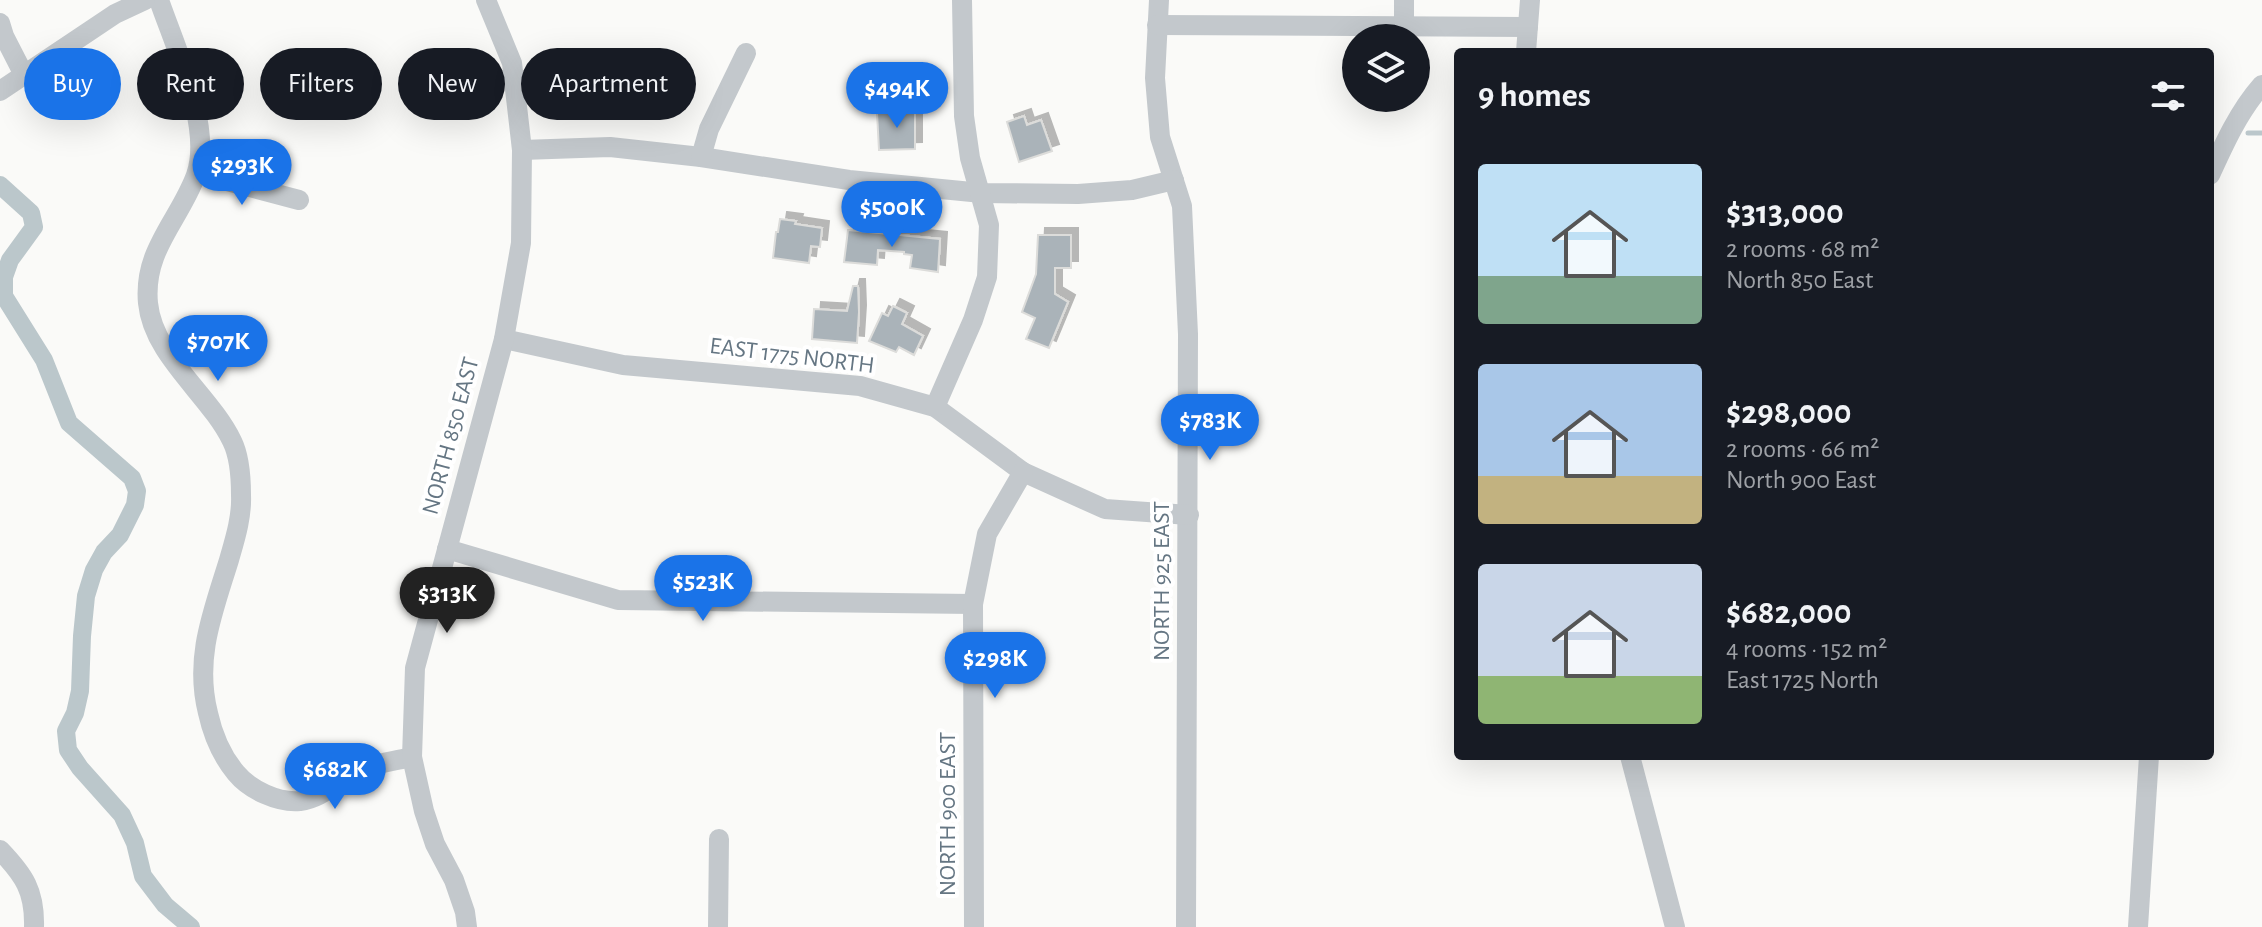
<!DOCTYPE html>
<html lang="en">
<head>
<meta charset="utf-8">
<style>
  :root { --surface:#171b24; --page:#20242c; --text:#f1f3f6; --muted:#9ea1a6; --accent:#1a73e8 }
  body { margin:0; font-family:"Alegreya Sans",sans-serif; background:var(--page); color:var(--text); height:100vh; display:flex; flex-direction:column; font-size:30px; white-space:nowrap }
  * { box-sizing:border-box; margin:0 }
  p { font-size:26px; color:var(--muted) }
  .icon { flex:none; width:44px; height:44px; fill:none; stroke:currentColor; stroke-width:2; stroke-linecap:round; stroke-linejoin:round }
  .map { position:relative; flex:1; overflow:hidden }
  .side { position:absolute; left:1454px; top:48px; width:760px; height:712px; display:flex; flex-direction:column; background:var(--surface); border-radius:8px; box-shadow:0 8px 32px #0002 }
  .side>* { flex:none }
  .hud { position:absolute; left:24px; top:48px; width:760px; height:72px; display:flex; gap:16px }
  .tools { position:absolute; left:1342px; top:24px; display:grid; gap:16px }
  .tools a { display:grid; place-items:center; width:88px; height:88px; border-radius:50%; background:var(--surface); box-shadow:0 8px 32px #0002; font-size:40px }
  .price { position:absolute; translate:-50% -68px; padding:0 18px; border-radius:28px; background:var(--accent); color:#fff; font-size:26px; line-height:52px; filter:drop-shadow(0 2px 4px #0008) }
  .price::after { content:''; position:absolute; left:50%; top:48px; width:24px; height:18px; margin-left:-12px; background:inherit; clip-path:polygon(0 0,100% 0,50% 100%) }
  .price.active { background:#222; color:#fff }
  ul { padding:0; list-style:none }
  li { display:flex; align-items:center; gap:24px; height:200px; padding:0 24px }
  li span { display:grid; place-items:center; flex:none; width:224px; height:160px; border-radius:8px; color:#555 }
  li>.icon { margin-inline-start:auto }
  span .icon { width:96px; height:96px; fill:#fffc; stroke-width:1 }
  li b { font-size:34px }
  h2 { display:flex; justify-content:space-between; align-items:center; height:96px; padding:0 24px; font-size:34px }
  .chip { padding:0 28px; border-radius:36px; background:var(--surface); box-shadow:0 8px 32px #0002; font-size:28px; line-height:72px }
  .chip.active { background:var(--accent); color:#fff }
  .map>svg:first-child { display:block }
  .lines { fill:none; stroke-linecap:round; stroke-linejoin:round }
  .stream { stroke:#bbc7cb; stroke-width:5 }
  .canal { stroke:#bbc7cb; stroke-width:18 }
  .building { fill:#aab3b9; stroke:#dcdcda; stroke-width:2; filter:url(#shadow) }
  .minor { stroke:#c3c8cc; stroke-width:20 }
  .labels { text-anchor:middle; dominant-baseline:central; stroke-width:8; stroke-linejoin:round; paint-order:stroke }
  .street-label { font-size:24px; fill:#657683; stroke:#fff }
</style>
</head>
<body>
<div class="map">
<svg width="2262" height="927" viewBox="0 0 2262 927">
  <defs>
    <filter id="shadow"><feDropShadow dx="7" dy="-7" stdDeviation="0" flood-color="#0004"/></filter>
  </defs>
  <rect width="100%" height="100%" fill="#fafaf8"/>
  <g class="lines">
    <polyline class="stream" points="2248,133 2262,133"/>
    <polyline class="canal" points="0,185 31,213 34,227 10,260 4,277 4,296 44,360 69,423 132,478 137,491 135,505 120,535 104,552 94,570 86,596 82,636 80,691 75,713 66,731 68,750 80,768 122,815 135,843 143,876 165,905 191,927"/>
  </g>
  <g class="building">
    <polygon points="915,110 915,149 879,150 877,113"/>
    <polygon points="1024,116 1027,125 1041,120 1052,151 1019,162 1007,122"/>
    <polygon points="780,219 796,221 795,224 822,228 820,247 811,246 809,263 773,258 776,232 778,232"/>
    <polygon points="848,230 940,239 938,272 910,268 912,255 904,254 904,252 878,250 877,265 844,262"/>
    <polygon points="1038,235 1071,235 1071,268 1055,268 1055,294 1068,302 1049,348 1026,339 1035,318 1022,312 1036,274"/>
    <polygon points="853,286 858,286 859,312 857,343 812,339 814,309 847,311"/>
    <polygon points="893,306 907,313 902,324 923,336 914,355 899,347 896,352 869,341 882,313 888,316"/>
  </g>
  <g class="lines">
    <g class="minor">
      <path d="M159 0C175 47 213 127 196 175 179 221 143 250 148 303 153 356 210 395 232 441 240 457 241 478 241 495 242 517 235 539 229 560 213 612 194 658 208 713 213 736 221 755 236 773 250 790 278 803 300 801 323 798 338 780 359 771 375 763 394 761 412 757"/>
      <polyline points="1159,0 1155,78 1160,137 1182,206 1188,334 1186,927"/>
      <polyline points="1404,0 1404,27"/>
      <polyline points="0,23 4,36 24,75"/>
      <polyline points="1157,25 1528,27"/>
      <polyline points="1526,52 1530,0"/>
      <polyline points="0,91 115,14 145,0"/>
      <polyline points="522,150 610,147 701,157 849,180 982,193 1078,194 1132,190 1174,180"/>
      <polyline points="701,157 709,129 746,53"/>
      <polyline points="197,173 299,200"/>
      <path d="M2210 175C2224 144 2239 111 2262 85"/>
      <polyline points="504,339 623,365 860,386 935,407 1023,472 1105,509 1189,515"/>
      <polyline points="935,407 973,320 987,277 989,225 970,158 964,116 962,0"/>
      <polyline points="447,549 618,600 973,604"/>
      <polyline points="1630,756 1675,927"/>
      <path d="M0 850C24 875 35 891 34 927"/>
      <polyline points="467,927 465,912 454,880 435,844 424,811 412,757 415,668 504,339 521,243 522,150 512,63 486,0"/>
      <polyline points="718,927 719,839"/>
      <polyline points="974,927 973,604 987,534 1023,472"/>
      <polyline points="2138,927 2149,756"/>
    </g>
  </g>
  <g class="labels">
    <g class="street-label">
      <text transform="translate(792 356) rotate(7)">EAST 1775 NORTH</text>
      <text transform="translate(451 436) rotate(-75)">NORTH 850 EAST</text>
      <text transform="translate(1162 581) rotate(-90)">NORTH 925 EAST</text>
      <text transform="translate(948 814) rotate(-90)">NORTH 900 EAST</text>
    </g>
  </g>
</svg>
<div class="tools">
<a><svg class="icon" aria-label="layers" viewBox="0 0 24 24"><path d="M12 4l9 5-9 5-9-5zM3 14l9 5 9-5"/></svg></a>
</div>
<b class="price" style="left:897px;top:130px">$494K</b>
<b class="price" style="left:242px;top:207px">$293K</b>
<b class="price" style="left:892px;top:249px">$500K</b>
<b class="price" style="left:218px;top:383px">$707K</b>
<b class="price" style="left:1210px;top:462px">$783K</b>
<b class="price" style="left:703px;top:623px">$523K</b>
<b class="price active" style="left:447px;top:635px">$313K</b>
<b class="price" style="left:995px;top:700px">$298K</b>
<b class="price" style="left:335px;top:811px">$682K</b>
<div class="hud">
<a class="chip active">Buy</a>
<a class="chip">Rent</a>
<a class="chip">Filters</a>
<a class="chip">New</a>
<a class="chip">Apartment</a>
</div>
<section class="side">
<h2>9 homes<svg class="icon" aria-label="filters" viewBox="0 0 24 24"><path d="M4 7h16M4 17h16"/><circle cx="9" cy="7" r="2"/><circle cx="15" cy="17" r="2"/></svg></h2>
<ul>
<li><span style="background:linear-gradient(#bfe0f5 70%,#7fa58c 0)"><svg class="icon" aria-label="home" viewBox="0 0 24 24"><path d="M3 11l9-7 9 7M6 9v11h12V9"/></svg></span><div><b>$313,000</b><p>2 rooms · 68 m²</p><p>North 850 East</p></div></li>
<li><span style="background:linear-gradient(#a9c7e8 70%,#c2b280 0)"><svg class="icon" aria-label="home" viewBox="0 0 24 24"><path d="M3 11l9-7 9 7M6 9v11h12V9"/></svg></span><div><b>$298,000</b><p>2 rooms · 66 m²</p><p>North 900 East</p></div></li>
<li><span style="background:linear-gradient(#c9d6e8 70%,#8fb573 0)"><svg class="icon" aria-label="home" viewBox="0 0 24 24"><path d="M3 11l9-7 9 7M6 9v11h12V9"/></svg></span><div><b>$682,000</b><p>4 rooms · 152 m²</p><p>East 1725 North</p></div></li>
</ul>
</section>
</div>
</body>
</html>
